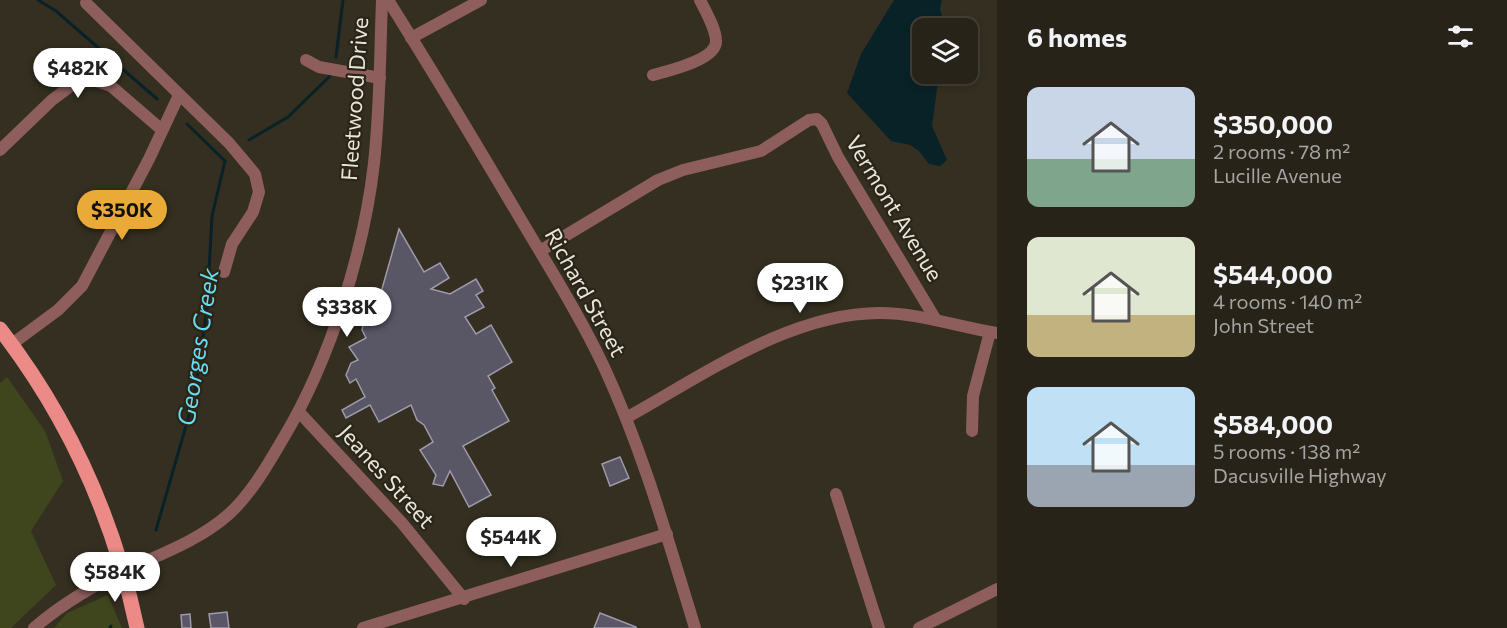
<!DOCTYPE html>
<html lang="en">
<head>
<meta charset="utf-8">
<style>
  :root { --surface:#272318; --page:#2f2b21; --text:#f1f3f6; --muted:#a4a4a2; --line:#434037; --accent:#eaaa38 }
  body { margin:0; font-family:Commissioner,sans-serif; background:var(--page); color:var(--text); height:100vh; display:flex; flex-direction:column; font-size:22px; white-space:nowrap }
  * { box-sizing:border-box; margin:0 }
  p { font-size:20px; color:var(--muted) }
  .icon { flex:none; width:33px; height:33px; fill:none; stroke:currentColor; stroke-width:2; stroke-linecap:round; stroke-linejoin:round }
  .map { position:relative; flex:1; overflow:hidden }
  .drawer { display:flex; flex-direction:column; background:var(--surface); width:510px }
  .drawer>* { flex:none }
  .buttons { position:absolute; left:912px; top:18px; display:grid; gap:12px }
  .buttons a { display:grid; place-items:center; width:66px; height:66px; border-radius:12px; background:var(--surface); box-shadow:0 3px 9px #0003,0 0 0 2px var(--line); font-size:30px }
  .price { position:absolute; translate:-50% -51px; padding:0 14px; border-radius:21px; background:#fff; color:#222; font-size:20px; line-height:39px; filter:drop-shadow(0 2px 3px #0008) }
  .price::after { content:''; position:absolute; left:50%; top:36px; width:18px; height:14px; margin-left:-9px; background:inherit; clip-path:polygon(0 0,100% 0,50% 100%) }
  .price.current { background:var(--accent); color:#111 }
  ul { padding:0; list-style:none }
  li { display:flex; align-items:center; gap:18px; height:150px; padding:0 30px }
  li span { display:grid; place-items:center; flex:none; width:168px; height:120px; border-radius:12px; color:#555 }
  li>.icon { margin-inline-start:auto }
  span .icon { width:72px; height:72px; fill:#fffc; stroke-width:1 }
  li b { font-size:26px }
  h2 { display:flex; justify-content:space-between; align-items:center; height:72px; padding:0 30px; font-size:26px }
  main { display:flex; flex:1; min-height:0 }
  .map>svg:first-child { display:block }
  .green { fill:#3f461d }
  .water { fill:#092227 }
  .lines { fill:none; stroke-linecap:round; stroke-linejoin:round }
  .stream { stroke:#092227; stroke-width:3 }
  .building { fill:#595666; stroke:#9e9aac; stroke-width:1.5 }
  .minor { stroke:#8e5e5c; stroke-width:12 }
  .major { stroke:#eb8a87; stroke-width:15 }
  .labels { text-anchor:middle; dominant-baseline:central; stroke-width:4.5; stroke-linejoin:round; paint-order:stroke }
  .street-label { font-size:22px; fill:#e8e6dc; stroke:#2a2517 }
  .water-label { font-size:24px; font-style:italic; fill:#67dcf3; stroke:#2a2517 }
</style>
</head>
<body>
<main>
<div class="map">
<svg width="997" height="628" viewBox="0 0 997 628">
  <rect width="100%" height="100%" fill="#342f20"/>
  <g class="green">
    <polygon points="7,377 45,431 63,481 31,531 56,585 11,628 0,628 0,383"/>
    <polygon points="108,595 122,628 54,628 67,613"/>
  </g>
  <polygon class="water" points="894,0 942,0 940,9 946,28 922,28 922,74 939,74 932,126 947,160 940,166 929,164 919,151 910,145 891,141 847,93 861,54"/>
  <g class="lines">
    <g class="stream">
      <polyline points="38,0 56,11 157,99"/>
      <polyline points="336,57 343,0"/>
      <polyline points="249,140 288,117 330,76"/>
      <polyline points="156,530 194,398 207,308 212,216 225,161 187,124"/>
      <polyline points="110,628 111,626"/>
    </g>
  </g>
  <g class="building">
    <polygon points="399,229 424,272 440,263 449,278 431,289 450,294 476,279 483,291 476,295 484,307 465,317 476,334 491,325 512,362 488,376 495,388 492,390 509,421 463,446 491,495 469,507 450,471 443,486 433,484 436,475 420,450 433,442 424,425 417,420 411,405 379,422 370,405 346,418 342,410 365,397 356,379 350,383 346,375 351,363 358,360 349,347 366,338 362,330 365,316 374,317"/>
    <polygon points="620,457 629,478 610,486 602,464"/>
    <polygon points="227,612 229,628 211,628 209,614"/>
    <polygon points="600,613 636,627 636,628 594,628"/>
    <polygon points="190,614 191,628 182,628 181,615"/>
  </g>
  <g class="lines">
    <g class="minor">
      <path d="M388 0C432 70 475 142 517 213 547 264 579 314 604 367 643 451 668 540 695 628"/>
      <polyline points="86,3 229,143 255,174 259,192 253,212 232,244 224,272"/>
      <polyline points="411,38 481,0"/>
      <polyline points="306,60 319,67 380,78"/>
      <path d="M653 75C667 71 718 60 716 40 715 27 706 12 700 0"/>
      <polyline points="0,150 52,100 76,82 91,79 111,86 162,130"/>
      <polyline points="540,251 658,180 683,170 761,151 809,120 817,119 822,124 838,157 936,320"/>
      <polyline points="12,344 58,310 82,286 149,159 179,95"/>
      <polyline points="299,412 402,523 464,599"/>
      <path d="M626 418C702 376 790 313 880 313 920 313 958 327 997 333"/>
      <polyline points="972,431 973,396 990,332"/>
      <polyline points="836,494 879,628"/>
      <path d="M34 628C62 604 92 586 126 570 161 554 200 540 229 514 252 493 268 464 284 437 330 360 364 252 374 163 380 109 380 54 382 0"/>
      <polyline points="363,628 667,534"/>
      <polyline points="919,628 997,589"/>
    </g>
    <path class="major" d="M0 329C68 417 114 519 137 628"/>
  </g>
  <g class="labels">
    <g class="street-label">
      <text transform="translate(354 99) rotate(-86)">Fleetwood Drive</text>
      <text transform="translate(895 208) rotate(59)">Vermont Avenue</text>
      <text transform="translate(586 292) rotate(61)">Richard Street</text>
      <text transform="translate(387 476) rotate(48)">Jeanes Street</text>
    </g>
    <g class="water-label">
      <text transform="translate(197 347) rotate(-81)">Georges Creek</text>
    </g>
  </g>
</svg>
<div class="buttons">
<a><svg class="icon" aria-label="layers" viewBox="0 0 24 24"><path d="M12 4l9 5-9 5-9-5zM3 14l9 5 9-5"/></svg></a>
</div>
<b class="price" style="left:78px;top:99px">$482K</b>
<b class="price current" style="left:122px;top:241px">$350K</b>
<b class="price" style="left:800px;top:314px">$231K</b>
<b class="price" style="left:347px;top:338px">$338K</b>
<b class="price" style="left:511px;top:568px">$544K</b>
<b class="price" style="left:115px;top:603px">$584K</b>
</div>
<section class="drawer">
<h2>6 homes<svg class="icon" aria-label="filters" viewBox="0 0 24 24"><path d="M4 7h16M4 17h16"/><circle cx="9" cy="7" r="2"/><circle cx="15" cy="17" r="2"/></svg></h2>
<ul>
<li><span style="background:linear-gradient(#c9d6e8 60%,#7fa58c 0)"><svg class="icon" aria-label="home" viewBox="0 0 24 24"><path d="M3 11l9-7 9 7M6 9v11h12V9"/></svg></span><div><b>$350,000</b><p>2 rooms · 78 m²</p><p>Lucille Avenue</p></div></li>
<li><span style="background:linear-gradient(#dfe7d0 65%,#c2b280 0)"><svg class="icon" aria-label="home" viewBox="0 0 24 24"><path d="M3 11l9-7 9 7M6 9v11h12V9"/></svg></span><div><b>$544,000</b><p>4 rooms · 140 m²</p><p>John Street</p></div></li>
<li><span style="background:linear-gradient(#bfe0f5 65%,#9aa5b1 0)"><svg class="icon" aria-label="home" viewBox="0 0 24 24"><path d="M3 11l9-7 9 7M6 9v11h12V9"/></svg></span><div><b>$584,000</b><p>5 rooms · 138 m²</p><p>Dacusville Highway</p></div></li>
</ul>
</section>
</main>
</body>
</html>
